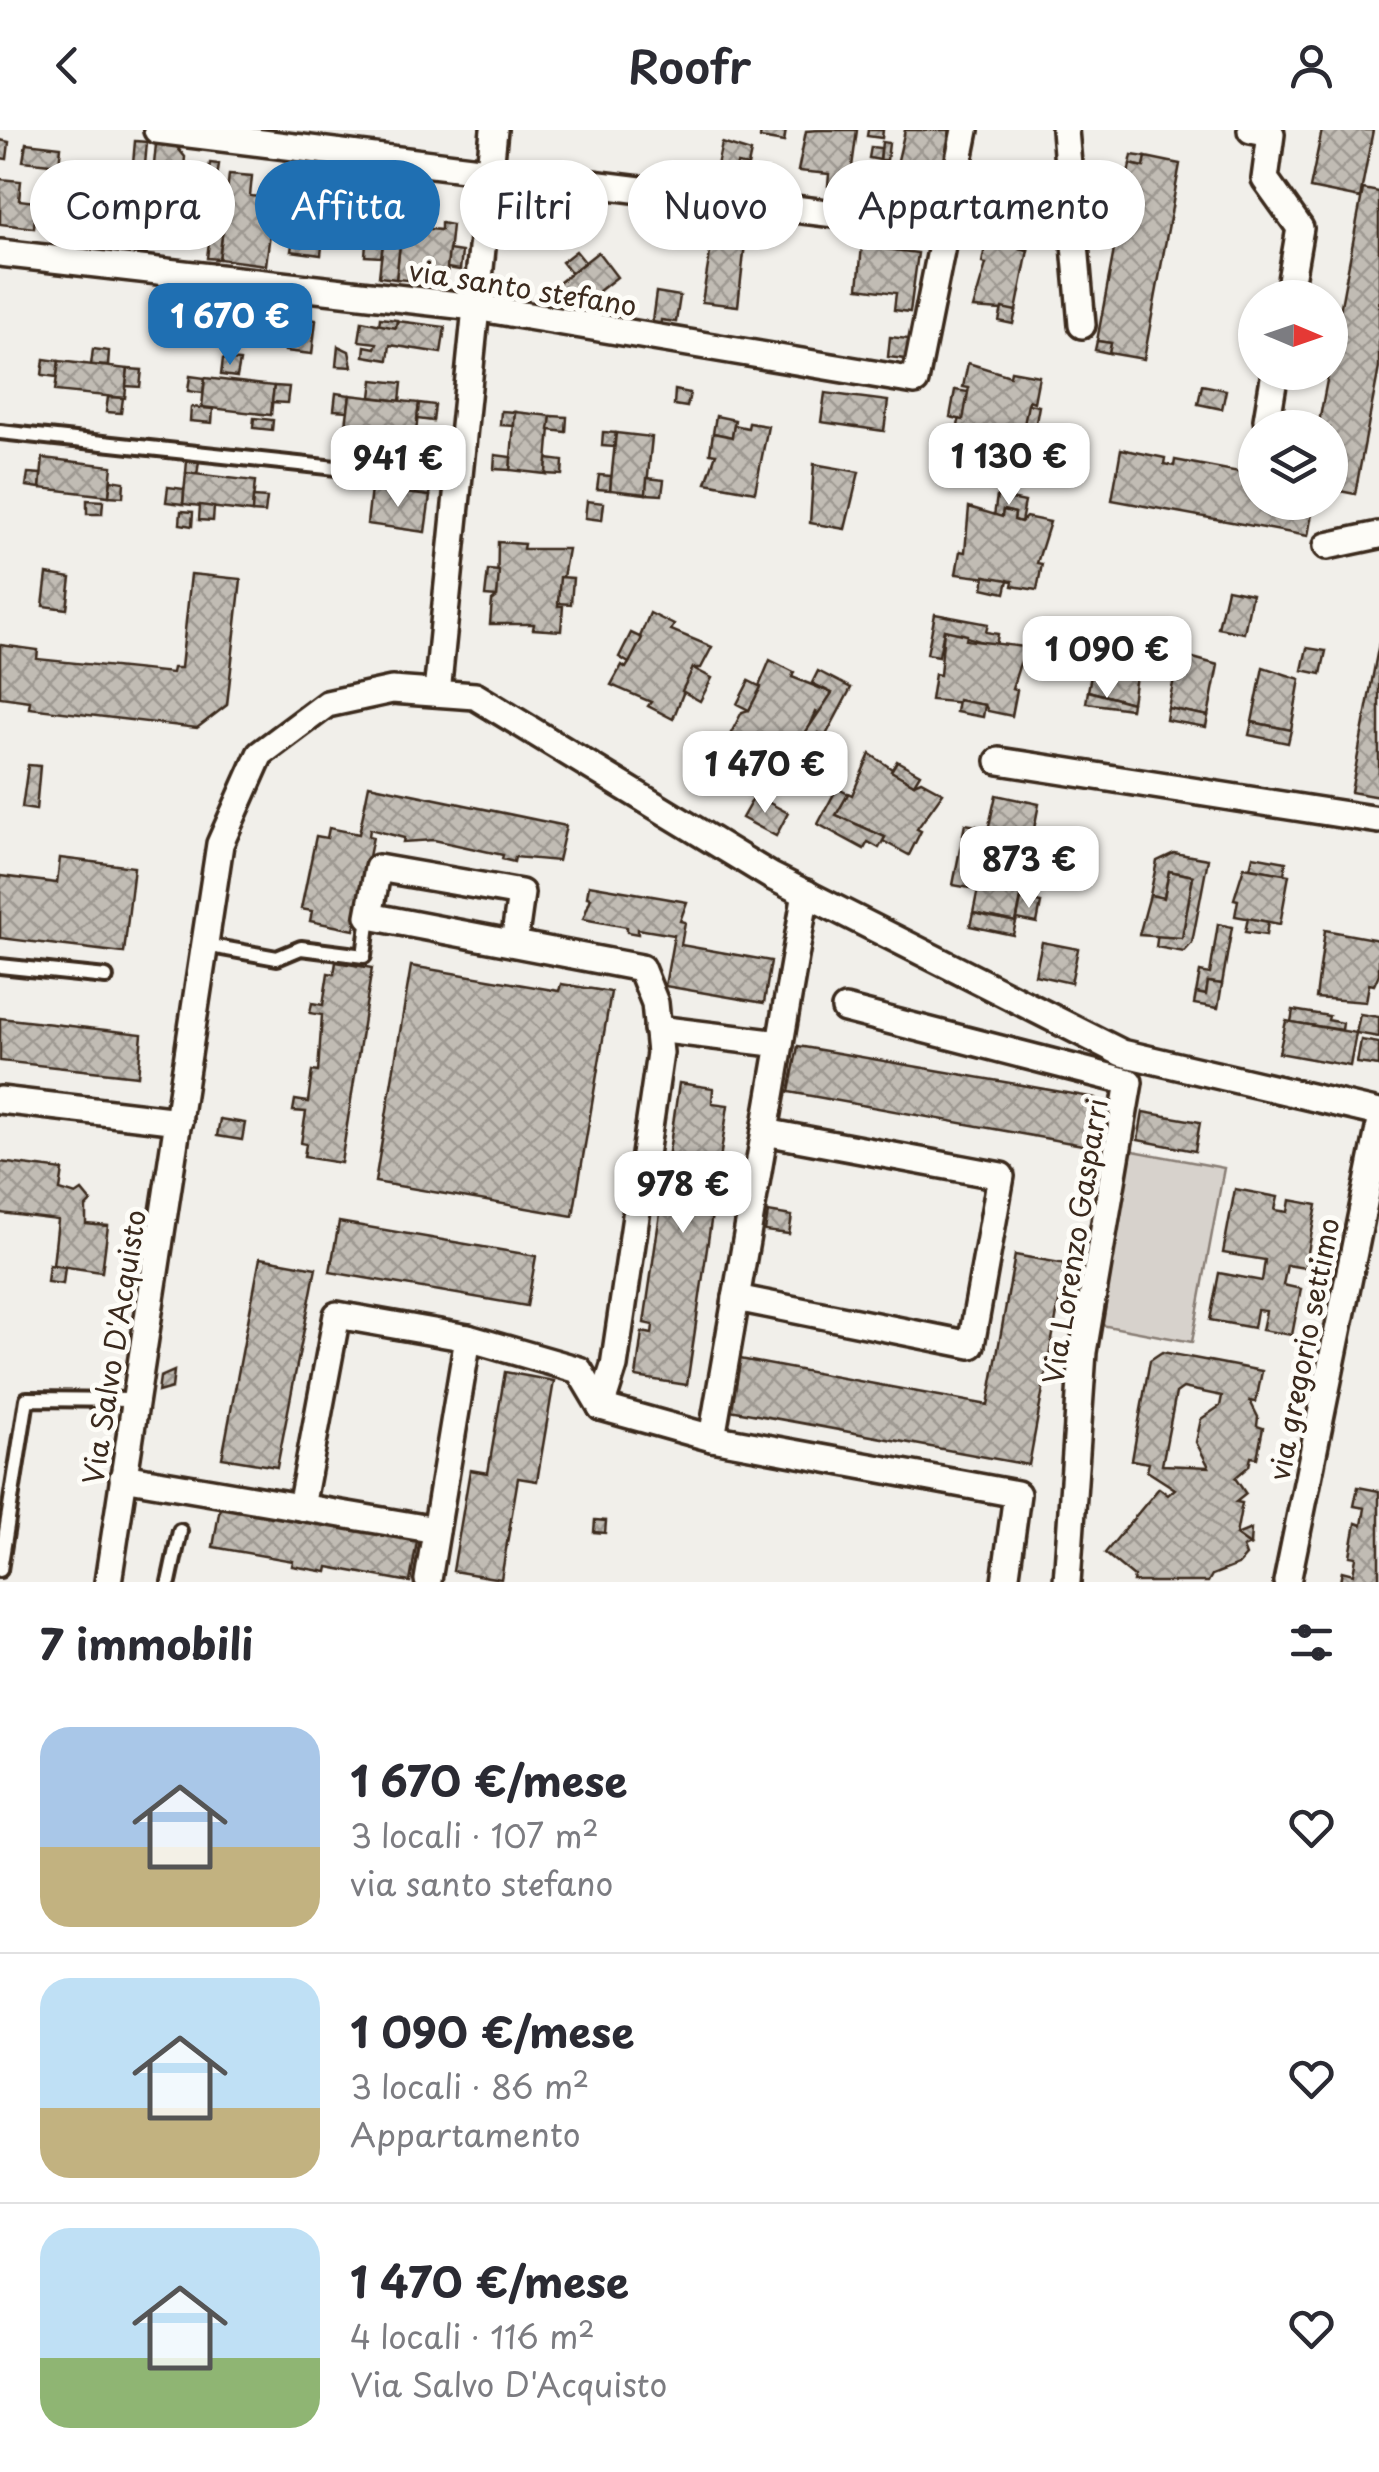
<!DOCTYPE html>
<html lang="it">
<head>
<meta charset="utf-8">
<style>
  :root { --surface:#fff; --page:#f2f2f3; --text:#2b2b33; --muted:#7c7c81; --line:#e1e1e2; --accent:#1f6fb2 }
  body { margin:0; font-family:"Playpen Sans",sans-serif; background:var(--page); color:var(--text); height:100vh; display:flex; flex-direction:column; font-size:38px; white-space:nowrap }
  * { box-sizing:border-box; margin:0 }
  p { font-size:32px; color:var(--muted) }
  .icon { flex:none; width:55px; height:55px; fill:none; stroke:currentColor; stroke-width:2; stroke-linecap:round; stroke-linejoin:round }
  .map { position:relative; height:1452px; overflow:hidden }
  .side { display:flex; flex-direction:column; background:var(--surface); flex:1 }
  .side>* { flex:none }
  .hud { position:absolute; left:30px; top:30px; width:1320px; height:90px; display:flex; gap:20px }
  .needle { width:65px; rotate:92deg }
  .controls { position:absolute; left:1238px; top:150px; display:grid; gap:20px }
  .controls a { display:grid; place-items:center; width:110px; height:110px; border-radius:50%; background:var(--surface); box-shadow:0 2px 8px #0004; font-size:50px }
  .price { position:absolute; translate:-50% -85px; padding:0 22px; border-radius:20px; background:#fff; color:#222; font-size:32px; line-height:65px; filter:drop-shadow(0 2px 5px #0008) }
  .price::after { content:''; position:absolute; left:50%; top:60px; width:30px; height:22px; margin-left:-15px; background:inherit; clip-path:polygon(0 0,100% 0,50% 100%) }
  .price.selected { background:var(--accent); color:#fff }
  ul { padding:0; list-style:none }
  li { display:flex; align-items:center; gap:30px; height:250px; padding:0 40px }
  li+li { border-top:2px solid var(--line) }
  li span { display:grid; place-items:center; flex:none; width:280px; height:200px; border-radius:30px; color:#555 }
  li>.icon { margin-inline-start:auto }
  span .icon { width:120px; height:120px; fill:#fffc; stroke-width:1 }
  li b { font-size:42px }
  h2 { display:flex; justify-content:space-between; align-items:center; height:120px; padding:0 40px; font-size:42px }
  .chip { padding:0 35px; border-radius:45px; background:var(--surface); box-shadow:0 2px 8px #0004; font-size:35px; line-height:90px }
  .chip.selected { background:var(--accent); color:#fff }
  header { display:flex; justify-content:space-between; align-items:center; height:130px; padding:0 40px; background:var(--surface); font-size:45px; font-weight:600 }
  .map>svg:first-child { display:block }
  .green { fill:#d7d2cc; stroke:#897e75; stroke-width:2.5 }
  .building { fill:url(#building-cross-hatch); stroke:#3b2a1e; stroke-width:2.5; fill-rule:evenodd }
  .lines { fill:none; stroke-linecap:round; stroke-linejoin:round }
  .lane-casing { stroke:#3b2a1e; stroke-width:20 }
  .street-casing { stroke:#3b2a1e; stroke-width:32 }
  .lane { stroke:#fdfcf7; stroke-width:12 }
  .street { stroke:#fdfcf7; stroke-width:25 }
  .labels { text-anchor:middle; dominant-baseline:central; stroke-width:10; stroke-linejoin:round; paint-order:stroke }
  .street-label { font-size:28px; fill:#3b2a1e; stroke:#fdfcf7 }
</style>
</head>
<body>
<header><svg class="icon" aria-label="back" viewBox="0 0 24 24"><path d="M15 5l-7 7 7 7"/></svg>Roofr<svg class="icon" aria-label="person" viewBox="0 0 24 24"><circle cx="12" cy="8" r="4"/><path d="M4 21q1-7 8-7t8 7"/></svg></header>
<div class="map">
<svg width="1379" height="1452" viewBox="0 0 1379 1452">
  <defs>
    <pattern id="building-cross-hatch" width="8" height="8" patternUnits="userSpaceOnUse" patternTransform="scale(2.5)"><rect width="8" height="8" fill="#c1bcb4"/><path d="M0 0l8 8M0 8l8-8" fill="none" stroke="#9e9992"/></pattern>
  </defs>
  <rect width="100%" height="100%" fill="#f1efea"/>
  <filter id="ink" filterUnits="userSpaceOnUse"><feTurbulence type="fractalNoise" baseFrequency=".01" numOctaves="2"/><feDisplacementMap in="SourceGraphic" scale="20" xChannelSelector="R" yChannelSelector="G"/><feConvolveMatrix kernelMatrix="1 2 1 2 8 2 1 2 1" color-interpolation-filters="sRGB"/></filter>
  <g filter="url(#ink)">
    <polygon class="green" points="1128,1020 1224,1038 1192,1212 1096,1194"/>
    <g class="building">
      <polygon points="761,0 786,0 784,12 760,8"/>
      <polygon points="819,0 857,0 849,59 828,56 829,44 798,41 806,1"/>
      <polygon points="868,0 883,0 882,8 867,6"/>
      <polygon points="905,0 950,0 946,58 928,56 925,74 889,69"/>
      <polygon points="1322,0 1373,0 1360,68 1310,58"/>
      <polygon points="0,10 9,12 7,29 0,28"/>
      <polygon points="135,11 147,12 145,35 133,34"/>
      <polygon points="882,12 889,13 887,30 880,30"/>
      <polygon points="26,13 61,17 59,35 23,31"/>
      <polygon points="722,13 751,22 748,36 737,34 733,53 714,49"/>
      <polygon points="156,14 176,16 185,27 182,58 175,57 172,86 139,82 144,44 153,45"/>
      <polygon points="871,17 881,18 880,30 869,28"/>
      <polygon points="1132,25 1146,27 1144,37 1130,34"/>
      <polygon points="1146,27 1180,34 1144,229 1109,223 1111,213 1097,211 1130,34 1144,37"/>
      <polygon points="210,33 219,34 216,54 207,52"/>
      <polygon points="229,44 252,46 250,66 327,74 321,125 291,121 294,101 285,100 287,89 272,87 266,135 219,129 225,82 213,80 215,62 227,63"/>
      <polygon points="0,49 21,51 19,70 36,72 34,98 0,94"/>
      <polygon points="1363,59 1379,62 1379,238 1355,364 1330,359 1330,298 1318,298"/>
      <polygon points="213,80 225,82 219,129 207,128"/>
      <polygon points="441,93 452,95 446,154 396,149 402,96 441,100"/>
      <polygon points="385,94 402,96 396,149 379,147"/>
      <polygon points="987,106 1028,120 1016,181 973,178 986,134 982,133"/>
      <polygon points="1016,106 1030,108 1028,120 1014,117"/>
      <polygon points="712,111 745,114 738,176 702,172"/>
      <polygon points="366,112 383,114 381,127 365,126"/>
      <polygon points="862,116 918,123 910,182 894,180 896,163 858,158"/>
      <polygon points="449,120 462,122 460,140 447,138"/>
      <polygon points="576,121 585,132 571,143 562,132"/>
      <polygon points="598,122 617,147 579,177 573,170 570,173 555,156"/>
      <polygon points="656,162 680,166 676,192 661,190 660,200 651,199"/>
      <polygon points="1002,178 1016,181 1013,194 999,191"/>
      <polygon points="211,180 228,182 226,201 209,199"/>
      <polygon points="290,186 316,190 312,224 285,221"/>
      <polygon points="380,188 397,190 396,198 379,196"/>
      <polygon points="362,191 396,198 397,191 445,197 441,223 390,215 388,230 364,226 365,216 375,218 377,213 359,211"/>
      <polygon points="890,207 909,209 906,229 888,227"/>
      <polygon points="1097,211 1111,213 1109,223 1095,220"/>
      <polygon points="338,216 349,221 352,237 336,236"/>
      <polygon points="93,219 109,221 108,236 91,235"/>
      <polygon points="44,229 59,231 57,247 42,245"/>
      <polygon points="223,229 240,231 237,247 221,245"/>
      <polygon points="59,231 128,239 125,268 55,261"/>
      <polygon points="968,233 1010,246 1011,241 1039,246 1034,272 1029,270 1023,328 978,316 977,320 952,315 969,258 963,257"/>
      <polygon points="128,239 142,240 140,257 126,256"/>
      <polygon points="190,246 205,248 203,263 188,261"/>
      <polygon points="205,248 274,256 271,285 202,277"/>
      <polygon points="373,250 402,253 400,271 371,267"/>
      <polygon points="1202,255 1226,260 1222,279 1198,274"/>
      <polygon points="274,256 289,257 287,273 272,272"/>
      <polygon points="675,260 690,263 687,277 674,275"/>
      <polygon points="955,260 968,262 963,290 950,287"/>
      <polygon points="336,263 350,265 348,281 334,280"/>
      <polygon points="825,263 888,271 884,301 821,292"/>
      <polygon points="350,265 419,273 416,303 346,295"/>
      <polygon points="108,267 123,268 121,283 106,282"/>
      <polygon points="419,273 435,275 433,291 417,289"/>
      <polygon points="1028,274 1039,276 1034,303 1023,300"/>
      <polygon points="191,277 213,279 212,293 190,291"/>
      <polygon points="501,281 515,282 514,296 500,295"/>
      <polygon points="515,282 551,286 546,344 510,340"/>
      <polygon points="551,286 567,287 566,302 549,300"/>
      <polygon points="716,286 735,290 732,307 713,303"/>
      <polygon points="254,288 273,290 272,300 253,298"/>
      <polygon points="749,293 768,296 755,362 706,353 716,324 710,323 713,303 732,307 734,295 748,298"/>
      <polygon points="346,295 360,296 358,310 345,309"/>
      <polygon points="400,301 416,303 414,317 398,315"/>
      <polygon points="603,302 616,303 614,317 602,316"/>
      <polygon points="616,303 652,307 646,364 610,360"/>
      <polygon points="1121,319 1165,328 1164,334 1174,336 1175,330 1255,345 1255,372 1314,372 1308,406 1112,370"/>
      <polygon points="495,325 511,327 510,340 494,339"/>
      <polygon points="43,328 112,336 109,366 40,358"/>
      <polygon points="547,329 563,331 562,345 546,344"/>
      <polygon points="187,331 199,332 197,345 186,343"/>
      <polygon points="814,334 859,342 845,399 810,393"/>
      <polygon points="28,343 41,344 40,358 26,356"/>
      <polygon points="186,343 255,351 252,382 183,374"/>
      <polygon points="599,345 611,346 610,360 597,359"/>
      <polygon points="373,347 387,348 385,361 371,359"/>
      <polygon points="647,348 664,350 662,365 646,364"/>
      <polygon points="111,350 124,352 123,367 109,366"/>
      <polygon points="416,351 431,353 430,366 415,364"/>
      <polygon points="168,357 184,359 183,374 166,372"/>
      <polygon points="371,359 430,366 425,402 367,394"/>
      <polygon points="997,366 1025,372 1021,392 1014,390 1015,383 1003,380 1002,387 994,386"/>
      <polygon points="253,367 267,368 265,383 252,382"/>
      <polygon points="87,370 103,371 102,384 87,384"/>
      <polygon points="587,371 604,373 602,390 585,388"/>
      <polygon points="200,375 214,377 213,391 199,390"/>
      <polygon points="969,377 1002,387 1003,380 1015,383 1014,390 1021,392 1026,387 1050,392 1037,433 1042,434 1037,460 1012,456 1013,451 956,444 960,421 965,422"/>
      <polygon points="181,381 193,382 192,396 180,394"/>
      <polygon points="498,412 524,414 523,419 568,419 558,476 563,476 561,501 533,499 534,494 490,494 492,471 497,467"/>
      <polygon points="488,440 499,441 497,467 485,466"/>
      <polygon points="47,444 71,448 67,479 43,476"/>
      <polygon points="191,444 241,449 227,575 197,598 29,578 30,571 0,567 0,515 38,520 37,529 172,543 173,538 181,538"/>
      <polygon points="985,446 1008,450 1005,463 983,458"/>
      <polygon points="560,447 573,448 571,474 558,473"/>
      <polygon points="1227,459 1252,464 1244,503 1218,498"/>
      <polygon points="650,483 674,495 671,500 712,517 701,538 693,538 673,589 648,576 651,572 611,555 622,535 626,538 629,533"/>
      <polygon points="935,484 988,494 986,502 998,504 996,516 944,500 939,526 927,524"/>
      <polygon points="1097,490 1143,498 1140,518 1103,511 1100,525 1091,523"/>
      <polygon points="944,500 967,505 966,510 1025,517 1012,559 1017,560 1012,586 988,581 985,575 931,570 935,544 940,545"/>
      <polygon points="631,503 642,508 629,533 619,527"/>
      <polygon points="1103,511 1140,518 1132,573 1088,561 1095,524 1100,525"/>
      <polygon points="1379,513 1379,667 1351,662"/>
      <polygon points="1307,518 1326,521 1321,544 1302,540"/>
      <polygon points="1179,524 1218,535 1208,586 1168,578"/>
      <polygon points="770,530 794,542 792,547 832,563 821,585 816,582 793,636 769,623 771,619 731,603 742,582 749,580"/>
      <polygon points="1263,537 1300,549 1291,600 1252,592"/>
      <polygon points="693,538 712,548 700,571 682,561"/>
      <polygon points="818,541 851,558 825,607 819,603 812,615 801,609 832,563 812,553"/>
      <polygon points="749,551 761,557 749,580 737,574"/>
      <polygon points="1088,561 1132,573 1131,579 1086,573"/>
      <polygon points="958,570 985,575 983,587 956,582"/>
      <polygon points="1168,578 1208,586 1206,597 1166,590"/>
      <polygon points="1252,592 1291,600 1288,613 1249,605"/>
      <polygon points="870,624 914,654 921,651 943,663 917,699 921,701 909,725 883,711 885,707 836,685 848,663 852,665"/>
      <polygon points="897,631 920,644 914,654 891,641"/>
      <polygon points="28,635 40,636 36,680 22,678"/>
      <polygon points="369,655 566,696 558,731 515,727 514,732 502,729 503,725 434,710 403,712 404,708 370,699 369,706 373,707 354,800 310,791 312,781 301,779 316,706 327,708 329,698 359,704"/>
      <polygon points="837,658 848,664 836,685 885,707 879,718 868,712 864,719 818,694"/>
      <polygon points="755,665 788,683 776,706 742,688"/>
      <polygon points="996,665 1039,674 1032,709 988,700"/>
      <polygon points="965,694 983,697 976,759 953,755"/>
      <polygon points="1012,705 1032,709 1029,724 1009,719"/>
      <polygon points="1174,723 1208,729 1192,813 1184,822 1156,817 1158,803 1182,808 1193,746 1169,741 1164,768 1150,765 1157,731"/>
      <polygon points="1253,726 1286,732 1284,744 1250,738"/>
      <polygon points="60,728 134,737 124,823 0,808 0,746 57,753"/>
      <polygon points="983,735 1026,744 1023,757 980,749"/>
      <polygon points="1244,737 1289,745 1280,794 1235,786 1238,770 1234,769"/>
      <polygon points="1169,741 1193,746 1182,808 1139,805 1150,765 1164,768"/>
      <polygon points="980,749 1023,757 1016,792 973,783"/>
      <polygon points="589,755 687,772 680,791 685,792 681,815 771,831 764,873 665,856 674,805 638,799 638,804 627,802 627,797 583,789 591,768 587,767"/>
      <polygon points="1021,769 1041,773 1037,793 1017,789"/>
      <polygon points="973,783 1016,792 1013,805 970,796"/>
      <polygon points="1248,788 1268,792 1266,805 1245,802"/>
      <polygon points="1218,794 1232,797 1222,854 1208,852 1206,865 1196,863 1200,842 1210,844"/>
      <polygon points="1325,800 1379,810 1379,844 1374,855 1369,854 1366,872 1316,868"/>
      <polygon points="1042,812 1078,819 1071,853 1035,845"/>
      <polygon points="336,832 372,838 341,1033 304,1027 306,1014 301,1013 306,982 293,981 295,970 308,972 312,941 318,942 322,885 310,883 312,873 323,875 328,843 334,844"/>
      <polygon points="411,836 559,861 561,854 611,862 573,1086 375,1052"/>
      <polygon points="1208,852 1222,854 1218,878 1194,874 1196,863 1206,865"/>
      <polygon points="1293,880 1329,886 1328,890 1343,893 1342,900 1291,892"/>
      <polygon points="1360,884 1379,887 1379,907 1356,903"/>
      <polygon points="0,888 142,904 138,946 0,931"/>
      <polygon points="1286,891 1356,903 1350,936 1279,923"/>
      <polygon points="1361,910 1379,913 1379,936 1357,933"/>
      <polygon points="798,916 1096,968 1088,1016 789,962"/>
      <polygon points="679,953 713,958 712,973 728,975 687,1255 636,1247 642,1202 652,1204 653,1195 644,1193"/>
      <polygon points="1143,982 1200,992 1195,1021 1138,1010"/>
      <polygon points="220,989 245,993 242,1010 217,1006"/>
      <polygon points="0,1032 63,1040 60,1060 76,1065 82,1061 91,1072 86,1077 86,1094 108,1096 102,1142 53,1135 58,1090 0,1083"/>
      <polygon points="1235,1059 1278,1067 1275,1080 1288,1082 1290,1070 1317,1075 1305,1138 1287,1135 1283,1155 1301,1159 1292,1205 1262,1200 1266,1181 1257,1180 1254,1198 1210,1190 1219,1143 1262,1151 1265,1130 1223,1123"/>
      <polygon points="768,1082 792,1086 789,1104 765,1101"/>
      <polygon points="339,1092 536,1126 527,1176 330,1142"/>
      <polygon points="1015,1125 1066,1134 1029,1335 730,1280 740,1229 988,1275"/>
      <polygon points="260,1128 316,1138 277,1337 222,1328"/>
      <polygon points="49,1135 65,1137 63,1154 47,1152"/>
      <path d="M1162 1222 1262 1241 1256 1272 1250 1271 1258 1287 1257 1296 1263 1298 1257 1328 1251 1327 1249 1336 1235 1348 1246 1364 1236 1372 1242 1373 1236 1405 1250 1415 1243 1418 1246 1426 1238 1435 1212 1445 1208 1452H1133L1134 1447 1105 1423 1159 1358 1168 1365 1175 1359 1147 1341 1149 1333 1132 1330 1150 1230ZM1183 1258 1222 1266 1220 1276 1201 1289 1196 1312 1209 1337 1162 1335 1176 1263Z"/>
      <polygon points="174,1241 172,1258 158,1262 160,1247"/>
      <polygon points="505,1242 554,1251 537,1351 518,1348 501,1449 453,1441 470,1340 488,1343"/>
      <polygon points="1358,1357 1379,1361 1379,1452 1340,1452 1342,1441 1353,1444 1356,1427 1350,1426 1356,1393 1362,1395 1365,1378 1354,1376"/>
      <polygon points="220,1377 278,1383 278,1387 358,1401 358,1397 417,1411 410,1452 328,1437 327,1442 292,1436 293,1431 213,1417"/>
      <polygon points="595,1390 606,1391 605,1403 594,1402"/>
      <polygon points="1251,1399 1250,1415 1236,1405"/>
    </g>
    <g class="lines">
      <defs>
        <g id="lane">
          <polyline points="0,302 457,351"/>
          <polyline points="205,815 277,828 301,818 364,826 369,786"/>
          <polyline points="0,836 106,847"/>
          <polyline points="0,1440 27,1269 135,1270"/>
          <polyline points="169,1452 180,1401"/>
        </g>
        <g id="street">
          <polyline points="157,0 947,98"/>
          <polyline points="1065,0 1082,195"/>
          <polyline points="1251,0 1271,4 1265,49 1300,98 1288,168"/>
          <polyline points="0,123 475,177 915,251 965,0"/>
          <polyline points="1267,290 1275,242"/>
          <polyline points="1327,416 1379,405"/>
          <polyline points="437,563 494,0"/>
          <polyline points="999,631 1379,690"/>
          <polyline points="514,813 521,763 378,738 369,786 641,838 655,873 660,923 614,1236 601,1277"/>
          <polyline points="845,879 1129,952 1083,1222 1067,1452"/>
          <polyline points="657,899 780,914"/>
          <polyline points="0,970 179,991"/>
          <polyline points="736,1168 971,1215 1001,1046 765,1002"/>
          <polyline points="468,1208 579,1240 601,1277"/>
          <polyline points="601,1277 712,1308 1017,1364 1005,1452"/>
          <polyline points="712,1308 806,763"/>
          <polyline points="123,1347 436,1400"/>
          <polyline points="301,1377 337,1185 468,1208 428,1450"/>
          <polyline points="108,1452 220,714 260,624 327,574 392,560 475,566 771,746 1122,923 1379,983"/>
          <polyline points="1287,1452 1379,999"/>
        </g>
      </defs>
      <use href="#lane" class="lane-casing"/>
      <use href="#street" class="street-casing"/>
      <use href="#lane" class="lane"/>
      <use href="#street" class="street"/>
    </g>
  </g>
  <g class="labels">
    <g class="street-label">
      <text transform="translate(523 157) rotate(9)">via santo stefano</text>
      <text transform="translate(1074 1111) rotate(-81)">Via Lorenzo Gasparri</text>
      <text transform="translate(113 1217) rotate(-81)">Via Salvo D'Acquisto</text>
      <text transform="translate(1303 1219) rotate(-79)">via gregorio settimo</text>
    </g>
  </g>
</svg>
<div class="controls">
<a><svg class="needle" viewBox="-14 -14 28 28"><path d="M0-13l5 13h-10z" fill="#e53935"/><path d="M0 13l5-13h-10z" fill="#7c7c81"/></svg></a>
<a><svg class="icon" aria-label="layers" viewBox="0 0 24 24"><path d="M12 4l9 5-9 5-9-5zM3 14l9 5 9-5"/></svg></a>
</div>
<b class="price selected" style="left:230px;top:238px">1 670 €</b>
<b class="price" style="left:1009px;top:378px">1 130 €</b>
<b class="price" style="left:398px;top:380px">941 €</b>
<b class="price" style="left:1107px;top:571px">1 090 €</b>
<b class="price" style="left:765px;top:686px">1 470 €</b>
<b class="price" style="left:1029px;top:781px">873 €</b>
<b class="price" style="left:683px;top:1106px">978 €</b>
<div class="hud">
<a class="chip">Compra</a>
<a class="chip selected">Affitta</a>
<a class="chip">Filtri</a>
<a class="chip">Nuovo</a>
<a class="chip">Appartamento</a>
</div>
</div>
<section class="side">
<h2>7 immobili<svg class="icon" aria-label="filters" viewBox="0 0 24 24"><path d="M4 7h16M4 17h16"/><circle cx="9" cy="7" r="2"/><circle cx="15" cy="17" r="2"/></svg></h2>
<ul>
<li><span style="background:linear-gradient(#a9c7e8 60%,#c2b280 0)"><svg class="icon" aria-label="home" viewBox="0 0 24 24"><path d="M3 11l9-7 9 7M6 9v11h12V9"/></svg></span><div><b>1 670 €/mese</b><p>3 locali · 107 m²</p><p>via santo stefano</p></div><svg class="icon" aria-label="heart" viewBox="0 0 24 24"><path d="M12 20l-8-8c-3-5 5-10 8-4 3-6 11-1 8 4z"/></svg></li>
<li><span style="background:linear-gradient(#bfe0f5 65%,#c2b280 0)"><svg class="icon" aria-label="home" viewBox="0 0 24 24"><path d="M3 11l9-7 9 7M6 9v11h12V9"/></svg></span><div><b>1 090 €/mese</b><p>3 locali · 86 m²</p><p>Appartamento</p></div><svg class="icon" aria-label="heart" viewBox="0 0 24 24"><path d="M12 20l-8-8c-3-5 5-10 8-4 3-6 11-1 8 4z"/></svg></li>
<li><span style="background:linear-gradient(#bfe0f5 65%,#8fb573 0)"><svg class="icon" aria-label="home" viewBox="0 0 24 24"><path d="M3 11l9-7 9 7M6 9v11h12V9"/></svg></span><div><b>1 470 €/mese</b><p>4 locali · 116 m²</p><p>Via Salvo D'Acquisto</p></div><svg class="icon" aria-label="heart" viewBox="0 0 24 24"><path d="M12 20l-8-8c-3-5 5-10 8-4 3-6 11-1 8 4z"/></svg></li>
</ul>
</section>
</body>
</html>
